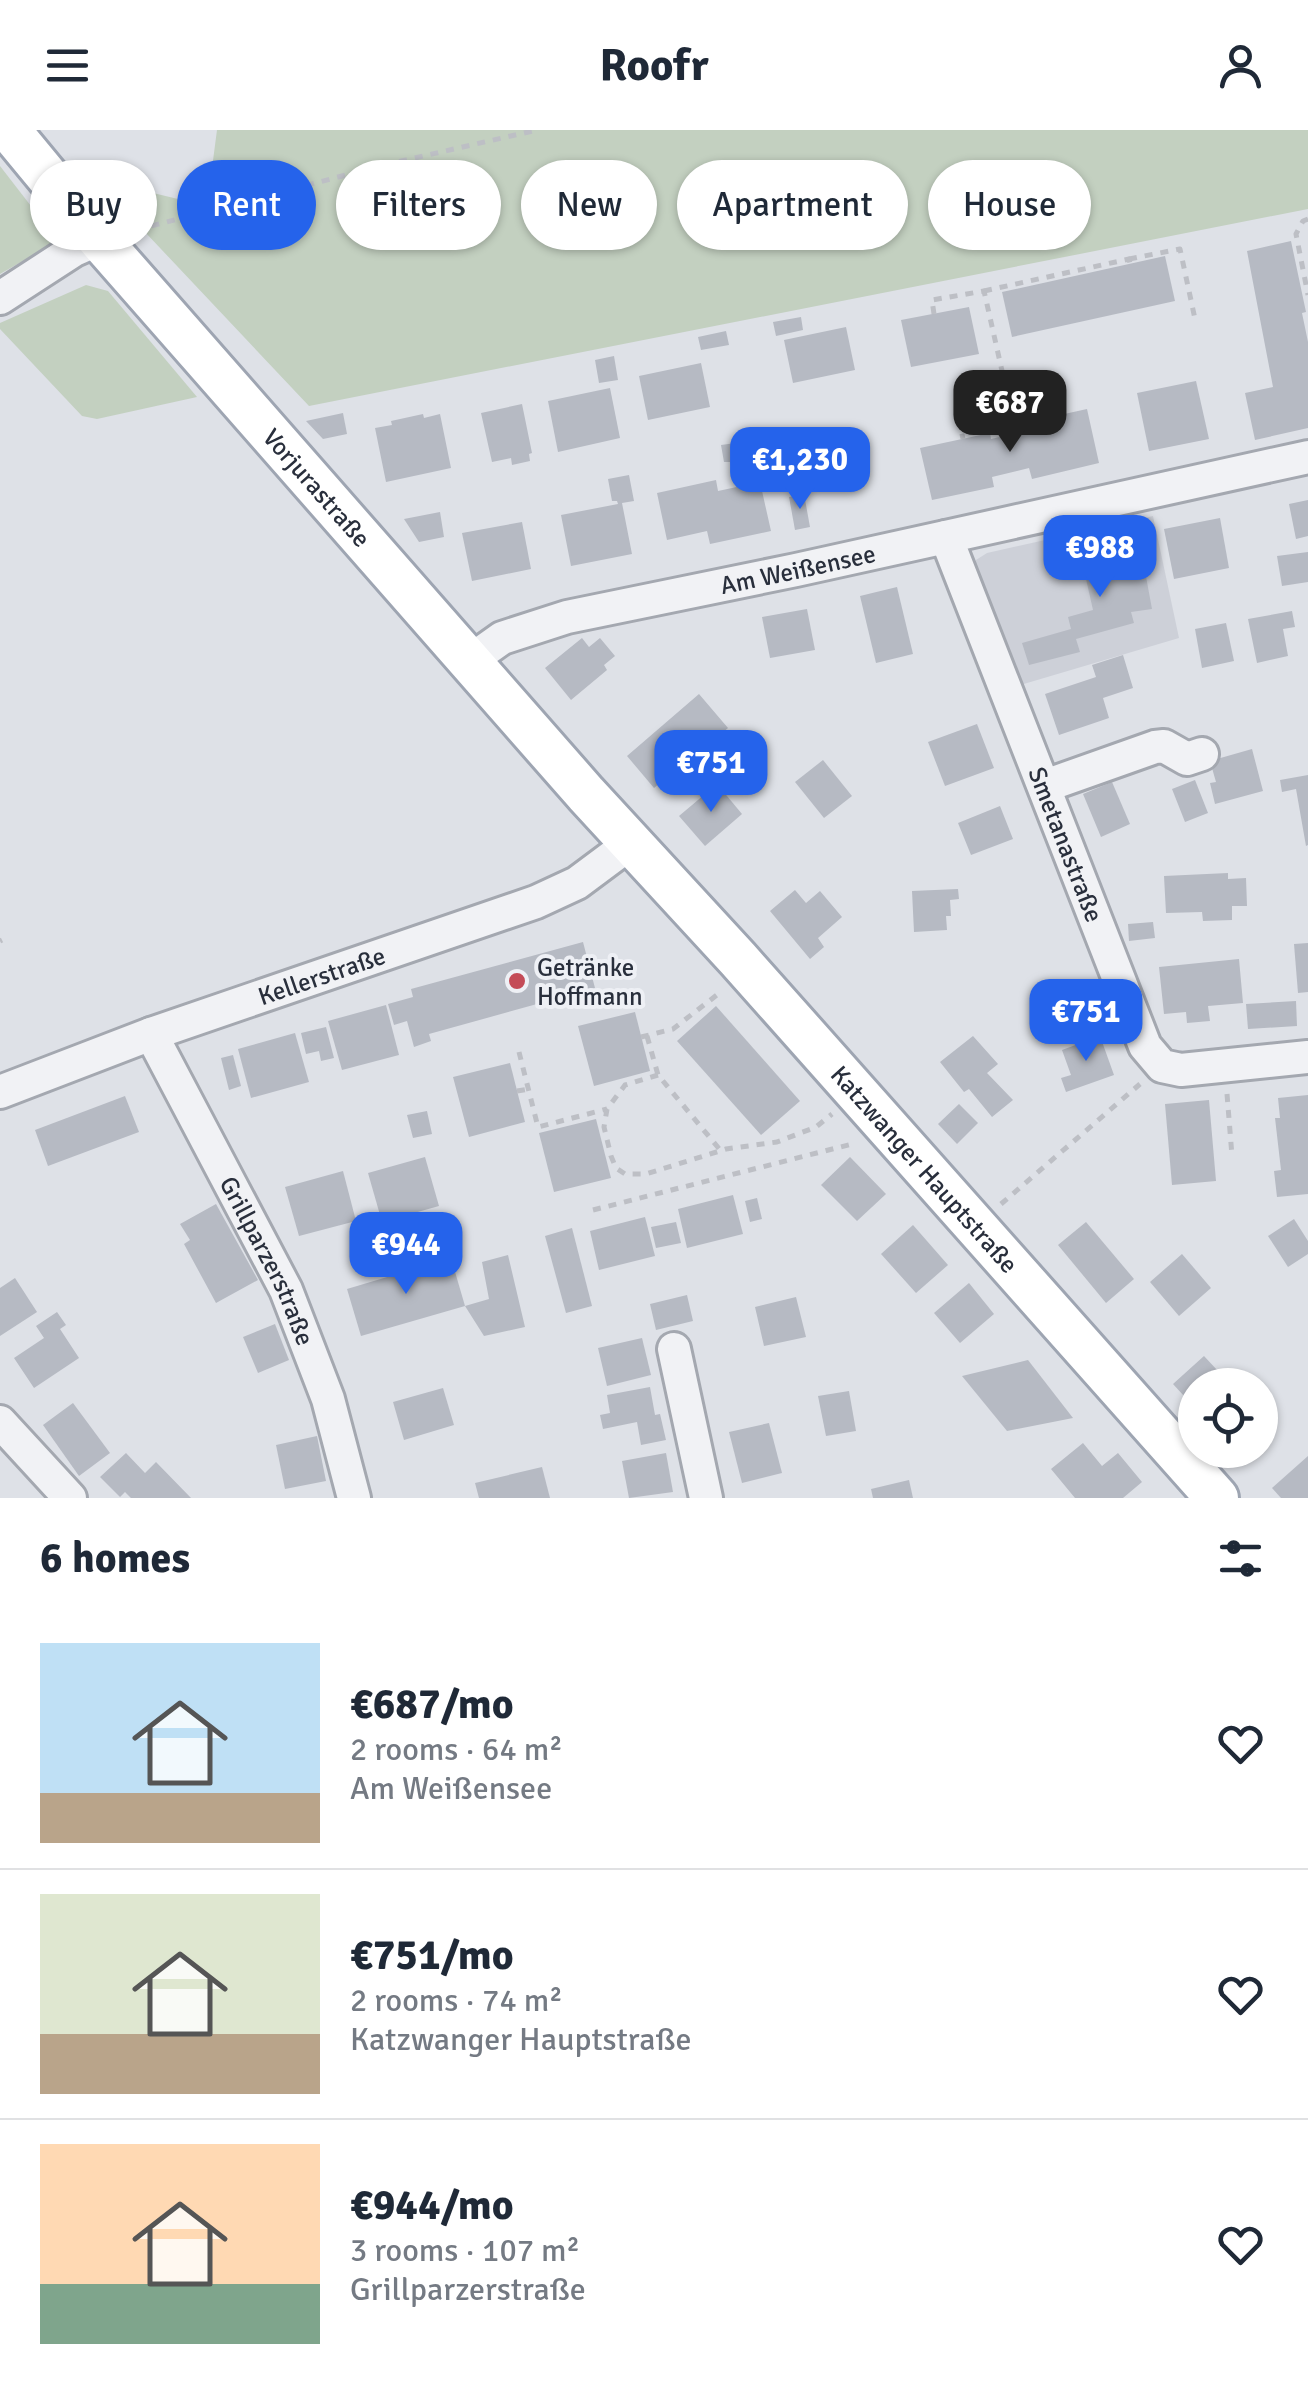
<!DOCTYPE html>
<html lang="en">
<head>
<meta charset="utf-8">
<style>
  :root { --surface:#fff; --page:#f2f2f3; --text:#1f2937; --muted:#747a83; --line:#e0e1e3; --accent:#2563eb }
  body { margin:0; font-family:Signika,sans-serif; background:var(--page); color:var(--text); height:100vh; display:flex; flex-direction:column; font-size:38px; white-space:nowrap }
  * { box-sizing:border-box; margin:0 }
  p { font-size:32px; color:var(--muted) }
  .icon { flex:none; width:55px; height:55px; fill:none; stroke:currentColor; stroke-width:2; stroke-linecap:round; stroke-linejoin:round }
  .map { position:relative; height:1368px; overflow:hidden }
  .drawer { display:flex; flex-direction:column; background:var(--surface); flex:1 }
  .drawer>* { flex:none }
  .hud { position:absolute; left:30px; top:30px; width:1250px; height:90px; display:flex; gap:20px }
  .tools { position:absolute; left:1178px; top:1238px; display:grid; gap:20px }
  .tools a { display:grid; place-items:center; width:100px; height:100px; border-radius:50%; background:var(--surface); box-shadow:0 2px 8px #0004; font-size:50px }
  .price { position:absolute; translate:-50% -85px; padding:0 22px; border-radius:20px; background:var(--accent); color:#fff; font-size:32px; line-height:65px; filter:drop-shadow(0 2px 5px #0008) }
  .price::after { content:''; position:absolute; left:50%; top:60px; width:30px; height:22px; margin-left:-15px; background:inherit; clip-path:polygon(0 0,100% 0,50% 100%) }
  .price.active { background:#222; color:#fff }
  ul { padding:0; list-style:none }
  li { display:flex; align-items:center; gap:30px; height:250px; padding:0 40px }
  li+li { border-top:2px solid var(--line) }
  li span { display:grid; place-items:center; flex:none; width:280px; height:200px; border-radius:0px; color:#555 }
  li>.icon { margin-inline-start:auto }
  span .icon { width:120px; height:120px; fill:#fffc; stroke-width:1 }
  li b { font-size:42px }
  h2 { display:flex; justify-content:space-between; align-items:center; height:120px; padding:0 40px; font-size:42px }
  .tag { padding:0 35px; border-radius:45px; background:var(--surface); box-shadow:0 2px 8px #0004; font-size:35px; line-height:90px }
  .tag.active { background:var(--accent); color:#fff }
  header { display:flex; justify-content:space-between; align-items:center; height:130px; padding:0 40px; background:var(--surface); font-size:45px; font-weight:800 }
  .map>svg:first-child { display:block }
  .built { fill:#cdd0d8 }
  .green { fill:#c3d0c0 }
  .building { fill:#b6bac3 }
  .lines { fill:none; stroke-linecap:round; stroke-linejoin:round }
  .minor-casing { stroke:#a4a8b0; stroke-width:38 }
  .major-casing { stroke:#9ea5b2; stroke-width:48 }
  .path { stroke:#bdbfc5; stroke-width:5; stroke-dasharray:8 8; stroke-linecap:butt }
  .minor { stroke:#f1f2f5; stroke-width:32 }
  .major { stroke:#fff; stroke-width:42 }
  .poi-dot { fill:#c44b57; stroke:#eef0f5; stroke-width:4 }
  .labels { text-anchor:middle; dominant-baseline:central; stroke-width:8; stroke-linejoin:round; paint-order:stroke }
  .street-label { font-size:25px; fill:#292f3c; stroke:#eef0f5 }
  .poi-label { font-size:25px; fill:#292f3c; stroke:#eef0f5; text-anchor:start }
</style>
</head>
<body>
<header><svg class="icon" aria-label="menu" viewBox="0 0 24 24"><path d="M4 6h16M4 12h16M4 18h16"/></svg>Roofr<svg class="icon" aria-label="person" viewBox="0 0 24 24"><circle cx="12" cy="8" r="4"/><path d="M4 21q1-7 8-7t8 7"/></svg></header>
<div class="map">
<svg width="1308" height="1368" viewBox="0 0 1308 1368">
  <rect width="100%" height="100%" fill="#dee1e7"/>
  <polygon class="built" points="1153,386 1179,508 1017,556 974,448 976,430 987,423"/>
  <g class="green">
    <polygon points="217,0 1308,0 1308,79 309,276 95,49 207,76"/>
    <polygon points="0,36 58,111 0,144"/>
    <polygon points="86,155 108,161 197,267 97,289 82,286 0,199 0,193"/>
  </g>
  <g class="building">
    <polygon points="1291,111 1306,182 1302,183 1308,212 1308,298 1255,310 1245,263 1273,257 1247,121"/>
    <polygon points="1165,126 1175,171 1012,207 1002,162"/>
    <polygon points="969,177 979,224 911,237 901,190"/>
    <polygon points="801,187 803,200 776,206 773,192"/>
    <polygon points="846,197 855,240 793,253 784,210"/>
    <polygon points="726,201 729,215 701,220 698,207"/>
    <polygon points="614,226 618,250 599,253 595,230"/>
    <polygon points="701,233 710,277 648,290 639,246"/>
    <polygon points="1196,251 1209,309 1149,321 1137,263"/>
    <polygon points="610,258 620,308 558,322 548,271"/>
    <polygon points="522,274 532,323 529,324 530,331 512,335 511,328 492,332 481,283"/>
    <polygon points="1087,279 1099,333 1032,349 1029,338 992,347 994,357 932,370 920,318 990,303 991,309 1021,302 1019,294"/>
    <polygon points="343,283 347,304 323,309 306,291"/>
    <polygon points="423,284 424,288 440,284 451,338 386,352 375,298 392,295 391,291"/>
    <polygon points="836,309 845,355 810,361 801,316"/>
    <polygon points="743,312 747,337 732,340 730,332 724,332 721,315"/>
    <polygon points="629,345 634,371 622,373 632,424 571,436 561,385 618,374 617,371 612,371 608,349"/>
    <polygon points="716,350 718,361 760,352 771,401 710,414 707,401 667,410 657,363"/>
    <polygon points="804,364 810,397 795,400 789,367"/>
    <polygon points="1308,370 1308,406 1296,409 1289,374"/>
    <polygon points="440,382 444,407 419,412 404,389"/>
    <polygon points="1220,388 1229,438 1174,449 1164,399"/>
    <polygon points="522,392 531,439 472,451 462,403"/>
    <polygon points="1105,411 1107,420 1140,414 1152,479 1131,482 1134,493 1076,509 1080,522 1029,535 1022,513 1071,499 1068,487 1093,480 1079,418"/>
    <polygon points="1308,422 1308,452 1282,456 1277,426"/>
    <polygon points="897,457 913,524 876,533 860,466"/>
    <polygon points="807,479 815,520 770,528 762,487"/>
    <polygon points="1292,481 1295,497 1283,499 1288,526 1257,533 1248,489"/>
    <polygon points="1226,493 1234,531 1202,538 1195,499"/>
    <polygon points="582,508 589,517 600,508 615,526 604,535 607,540 571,570 545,538"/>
    <polygon points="1123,525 1133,558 1103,568 1109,588 1059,605 1045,564 1096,547 1092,535"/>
    <polygon points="699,564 728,598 702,620 691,608 675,621 684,632 654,658 627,626"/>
    <polygon points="977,594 994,638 945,656 928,612"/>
    <polygon points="1252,619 1263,661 1215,674 1210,653 1216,652 1210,631"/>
    <polygon points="823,630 852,666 824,688 795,652"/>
    <polygon points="1308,645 1308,715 1306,716 1296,659 1282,662 1280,650"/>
    <polygon points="1195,650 1208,683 1185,692 1172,659"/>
    <polygon points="1112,652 1130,694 1101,707 1083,664"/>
    <polygon points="717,654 742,684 705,716 679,686"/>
    <polygon points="1000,676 1013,709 971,725 958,693"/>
    <polygon points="1228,743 1228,749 1246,748 1247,776 1232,776 1232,790 1203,791 1202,782 1166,783 1164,746"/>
    <polygon points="958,759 959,769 950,770 951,786 946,786 947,800 914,802 912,761"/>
    <polygon points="795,760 806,773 820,761 842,787 818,808 824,817 810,829 770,781"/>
    <polygon points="1153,792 1155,808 1129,811 1128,794"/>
    <polygon points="583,812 595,858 429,904 431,911 414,917 407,891 394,895 388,874 413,867 411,859"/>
    <polygon points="1308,813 1308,862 1298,863 1294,814"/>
    <polygon points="1239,829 1243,873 1208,876 1210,891 1187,893 1186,882 1164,884 1159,837"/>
    <polygon points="1296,871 1297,896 1248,899 1246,874"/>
    <polygon points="386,875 399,925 342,940 328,891"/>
    <polygon points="716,876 800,971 761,1005 677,911"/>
    <polygon points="635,882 650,941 594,956 578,896"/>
    <polygon points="326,897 334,928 321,931 319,921 306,924 301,903"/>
    <polygon points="295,903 309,952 251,968 238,919"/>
    <polygon points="973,906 998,934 987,943 1013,970 992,987 969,959 964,962 940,932"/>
    <polygon points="1100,906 1114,945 1066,962 1061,948 1071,945 1062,920"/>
    <polygon points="233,925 241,956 229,960 221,928"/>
    <polygon points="510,933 525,992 469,1007 453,947"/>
    <polygon points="1308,965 1308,1064 1277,1067 1274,1041 1281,1040 1275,988 1280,988 1278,968"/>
    <polygon points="125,966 139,1002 48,1036 35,1000"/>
    <polygon points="1209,970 1216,1051 1172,1055 1165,974"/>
    <polygon points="959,974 978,993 957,1014 938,994"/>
    <polygon points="427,981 432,1004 413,1008 407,985"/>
    <polygon points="596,989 611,1048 554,1062 539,1003"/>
    <polygon points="425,1027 439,1076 382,1092 368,1043"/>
    <polygon points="850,1027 886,1064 857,1091 821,1055"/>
    <polygon points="343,1041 356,1091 299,1106 285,1057"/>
    <polygon points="733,1065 743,1104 687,1118 678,1079"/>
    <polygon points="757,1068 762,1089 750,1092 745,1071"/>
    <polygon points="216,1074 258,1150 216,1173 184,1114 190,1110 180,1094"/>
    <polygon points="645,1087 655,1126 599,1140 590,1101"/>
    <polygon points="1294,1089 1308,1111 1308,1124 1288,1137 1268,1106"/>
    <polygon points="676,1092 681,1113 656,1118 651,1097"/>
    <polygon points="1086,1092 1134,1149 1106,1173 1058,1115"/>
    <polygon points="913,1095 948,1135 916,1163 881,1124"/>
    <polygon points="572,1098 592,1176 566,1183 545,1106"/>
    <polygon points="1182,1124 1211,1158 1179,1186 1150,1152"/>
    <polygon points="508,1125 525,1197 484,1206 465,1176 489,1169 482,1132"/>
    <polygon points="451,1128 465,1176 361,1206 347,1159"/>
    <polygon points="15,1148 37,1182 0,1206 0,1158"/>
    <polygon points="969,1153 994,1184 960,1213 934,1183"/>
    <polygon points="687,1165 693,1191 656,1200 650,1174"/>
    <polygon points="796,1167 806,1207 764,1216 755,1177"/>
    <polygon points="57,1182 66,1195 60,1199 79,1228 34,1258 14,1228 44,1208 36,1196"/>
    <polygon points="275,1194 289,1230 258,1243 243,1207"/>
    <polygon points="642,1208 651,1245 607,1256 598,1218"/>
    <polygon points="1204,1226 1231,1255 1195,1255 1195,1278 1173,1254"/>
    <polygon points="1028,1230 1073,1288 1007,1301 962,1246"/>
    <polygon points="650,1257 655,1285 660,1284 666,1310 641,1315 637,1292 603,1299 600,1285 610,1283 607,1265"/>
    <polygon points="443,1258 454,1295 404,1310 393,1272"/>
    <polygon points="849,1261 856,1301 826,1306 818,1266"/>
    <polygon points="73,1273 110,1323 79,1346 43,1295"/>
    <polygon points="769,1293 782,1343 742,1353 729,1302"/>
    <polygon points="317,1306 326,1351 285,1359 276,1315"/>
    <polygon points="1083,1313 1102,1336 1118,1323 1142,1352 1123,1368 1075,1368 1051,1339"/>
    <polygon points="126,1323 145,1343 156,1332 191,1368 131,1368 125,1362 120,1367 100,1347"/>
    <polygon points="666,1323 673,1362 629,1368 622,1331"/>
    <polygon points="1308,1326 1308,1368 1281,1368 1272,1358"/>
    <polygon points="542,1337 550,1368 479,1368 475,1353"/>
    <polygon points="909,1350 913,1368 873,1368 871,1359"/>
  </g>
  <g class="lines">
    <defs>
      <g id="minor">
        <polyline points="0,168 74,120 99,109"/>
        <path id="s1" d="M946 407 1145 916 1162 936 1181 940 1308 927"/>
        <path id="s2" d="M471 530 502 508 567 487 796 440 1308 327"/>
        <polyline points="1045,656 1155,617 1164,616 1187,629 1202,624"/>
        <path id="s3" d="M151 904 286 1160 328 1269 354 1368"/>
        <path id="s4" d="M0 962 151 904 536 772 577 753 632 712"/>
        <polyline points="674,1219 706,1368"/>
        <polyline points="0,1292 70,1368"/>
      </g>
      <g id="major">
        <path id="s5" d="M9 0 99 109 586 664 738 829 1217 1368"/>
      </g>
    </defs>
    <use href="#minor" class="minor-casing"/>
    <use href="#major" class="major-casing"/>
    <g class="path">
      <polyline points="1308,89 1303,91 1296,104 1308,165"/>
      <polyline points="136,100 384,35 537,0"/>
      <polyline points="1129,129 1180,119 1195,189"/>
      <polyline points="984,161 1129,129 1130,133"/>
      <polyline points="934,184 932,170 984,161 1012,285 960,295 963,309"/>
      <polyline points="1055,276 1057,286"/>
      <polyline points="0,811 2,810"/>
      <polyline points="647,906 658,945 721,1021"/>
      <polyline points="641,907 673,899 722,861"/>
      <polyline points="519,922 538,997 607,979"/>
      <polyline points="658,945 625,955 607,979 604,997 611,1026 616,1038 625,1044 646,1044 726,1019 777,1012 816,997 832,984"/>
      <polyline points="517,961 529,959"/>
      <polyline points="1227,964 1232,1026"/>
      <polyline points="1001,1074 1140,954"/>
      <polyline points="593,1080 856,1013"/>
    </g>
    <use href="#minor" class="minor"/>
    <use href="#major" class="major"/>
  </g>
  <circle class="poi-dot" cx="517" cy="851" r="10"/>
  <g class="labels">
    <g class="street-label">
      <text stroke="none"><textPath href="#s5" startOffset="472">Vorjurastraße</textPath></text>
      <text stroke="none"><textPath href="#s2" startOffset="342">Am Weißensee</textPath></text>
      <text stroke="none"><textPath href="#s1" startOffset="330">Smetanastraße</textPath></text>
      <text stroke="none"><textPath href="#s4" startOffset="342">Kellerstraße</textPath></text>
      <text stroke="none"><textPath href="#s5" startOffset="1385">Katzwanger Hauptstraße</textPath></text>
      <text stroke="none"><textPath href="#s3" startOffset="255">Grillparzerstraße</textPath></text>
    </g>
    <g class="poi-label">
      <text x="537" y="837">Getränke<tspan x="537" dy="29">Hoffmann</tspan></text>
    </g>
  </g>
</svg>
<div class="tools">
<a><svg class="icon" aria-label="locate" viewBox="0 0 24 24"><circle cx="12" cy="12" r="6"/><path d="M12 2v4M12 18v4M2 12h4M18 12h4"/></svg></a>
</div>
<b class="price active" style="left:1010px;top:325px">€687</b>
<b class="price" style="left:800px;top:382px">€1,230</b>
<b class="price" style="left:1100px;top:470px">€988</b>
<b class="price" style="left:711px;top:685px">€751</b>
<b class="price" style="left:1086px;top:934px">€751</b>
<b class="price" style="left:406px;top:1167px">€944</b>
<div class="hud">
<a class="tag">Buy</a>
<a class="tag active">Rent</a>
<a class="tag">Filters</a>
<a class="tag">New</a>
<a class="tag">Apartment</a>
<a class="tag">House</a>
</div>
</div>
<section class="drawer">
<h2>6 homes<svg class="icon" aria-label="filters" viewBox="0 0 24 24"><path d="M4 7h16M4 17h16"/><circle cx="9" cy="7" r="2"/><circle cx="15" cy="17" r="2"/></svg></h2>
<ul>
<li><span style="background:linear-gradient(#bfe0f5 75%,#b9a48a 0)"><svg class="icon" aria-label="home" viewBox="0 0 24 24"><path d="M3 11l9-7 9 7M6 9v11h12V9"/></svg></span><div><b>€687/mo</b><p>2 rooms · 64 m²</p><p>Am Weißensee</p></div><svg class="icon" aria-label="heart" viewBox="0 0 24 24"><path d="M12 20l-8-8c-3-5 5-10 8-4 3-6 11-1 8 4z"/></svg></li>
<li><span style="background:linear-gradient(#dfe7d0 70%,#b9a48a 0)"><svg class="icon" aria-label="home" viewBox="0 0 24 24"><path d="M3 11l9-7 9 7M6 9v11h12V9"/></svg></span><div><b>€751/mo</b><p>2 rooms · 74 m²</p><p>Katzwanger Hauptstraße</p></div><svg class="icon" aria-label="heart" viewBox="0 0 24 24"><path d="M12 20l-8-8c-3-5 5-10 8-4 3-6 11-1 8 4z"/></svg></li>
<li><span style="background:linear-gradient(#ffd9b3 70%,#7fa58c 0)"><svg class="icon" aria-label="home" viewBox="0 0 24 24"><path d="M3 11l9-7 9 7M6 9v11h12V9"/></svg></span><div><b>€944/mo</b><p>3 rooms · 107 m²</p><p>Grillparzerstraße</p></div><svg class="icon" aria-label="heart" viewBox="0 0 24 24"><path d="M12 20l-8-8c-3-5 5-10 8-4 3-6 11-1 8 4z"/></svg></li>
</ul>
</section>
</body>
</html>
